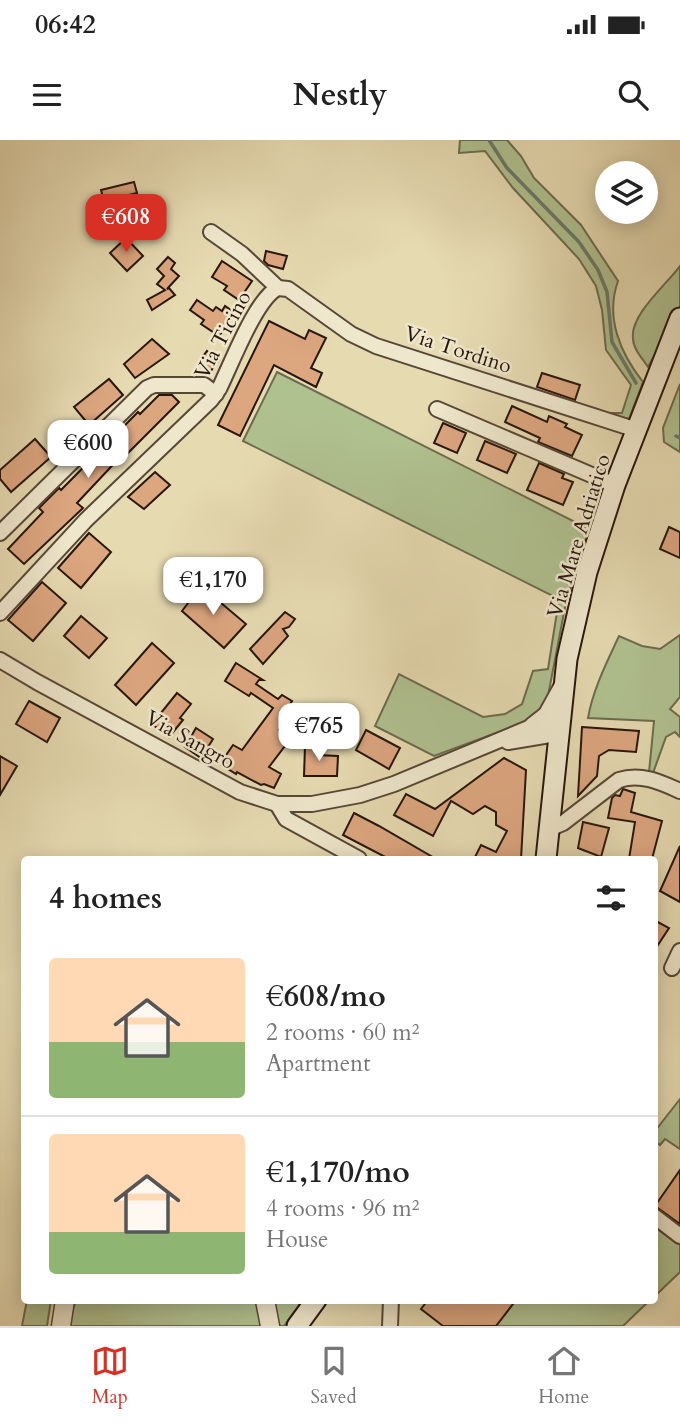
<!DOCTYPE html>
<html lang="en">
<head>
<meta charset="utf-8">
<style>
  :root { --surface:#fff; --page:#f2f2f2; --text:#222; --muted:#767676; --line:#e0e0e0; --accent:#d93025 }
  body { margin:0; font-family:Cardo,serif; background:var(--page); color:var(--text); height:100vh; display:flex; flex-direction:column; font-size:26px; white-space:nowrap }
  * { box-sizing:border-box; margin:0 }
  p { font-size:23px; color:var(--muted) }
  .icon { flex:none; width:38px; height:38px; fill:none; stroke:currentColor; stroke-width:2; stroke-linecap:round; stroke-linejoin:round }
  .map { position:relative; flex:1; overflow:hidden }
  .drawer { position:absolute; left:21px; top:716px; width:637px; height:448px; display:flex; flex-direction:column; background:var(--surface); border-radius:7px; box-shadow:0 4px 18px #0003 }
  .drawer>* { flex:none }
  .fabs { position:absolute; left:595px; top:21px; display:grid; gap:14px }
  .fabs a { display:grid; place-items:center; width:63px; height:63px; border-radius:50%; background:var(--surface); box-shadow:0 4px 18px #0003; font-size:35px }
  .price { position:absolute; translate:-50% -60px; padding:0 16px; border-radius:14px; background:#fff; color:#222; font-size:23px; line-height:46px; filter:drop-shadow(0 2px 4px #0008) }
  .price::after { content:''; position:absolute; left:50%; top:42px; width:21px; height:16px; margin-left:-10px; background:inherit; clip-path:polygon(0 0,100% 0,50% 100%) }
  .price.on { background:var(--accent); color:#fff }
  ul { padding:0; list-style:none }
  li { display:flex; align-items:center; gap:21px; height:175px; padding:0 28px }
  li+li { border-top:2px solid var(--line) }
  li span { display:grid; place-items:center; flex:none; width:196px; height:140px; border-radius:7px; color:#555 }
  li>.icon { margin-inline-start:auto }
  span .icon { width:84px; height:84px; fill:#fffc; stroke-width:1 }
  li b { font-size:30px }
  h2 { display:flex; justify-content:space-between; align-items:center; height:84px; padding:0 28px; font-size:30px }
  .status { display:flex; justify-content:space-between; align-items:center; height:49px; padding:0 35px; background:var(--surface); direction:ltr }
  .status svg { height:19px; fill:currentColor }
  header { display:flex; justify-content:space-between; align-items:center; height:91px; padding:0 28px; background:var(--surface); font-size:32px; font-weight:700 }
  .tab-bar { display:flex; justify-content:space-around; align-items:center; height:98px; border-top:2px solid var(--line); background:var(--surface); font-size:19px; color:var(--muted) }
  .tab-bar a { display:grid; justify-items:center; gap:4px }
  .tab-bar .on { color:var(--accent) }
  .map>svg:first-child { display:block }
  .green { fill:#b0c190; stroke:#6c6c4e; stroke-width:2 }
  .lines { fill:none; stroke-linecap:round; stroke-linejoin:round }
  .stream { stroke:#6a7969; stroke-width:3.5 }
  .building { fill:#dca67f; stroke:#27160d; stroke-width:2 }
  .minor-casing { stroke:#574736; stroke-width:18 }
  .tertiary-casing { stroke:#574736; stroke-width:21 }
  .secondary-casing { stroke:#27160d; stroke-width:23 }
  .minor { stroke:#efe7cc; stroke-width:14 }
  .tertiary { stroke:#efe7cc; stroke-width:18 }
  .secondary { stroke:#efe7cc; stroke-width:19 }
  .labels { text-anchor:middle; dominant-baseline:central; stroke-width:5; stroke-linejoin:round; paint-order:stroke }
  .street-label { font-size:21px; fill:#27160d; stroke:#efe7cc }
</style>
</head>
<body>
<div class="status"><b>06:42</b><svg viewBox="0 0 49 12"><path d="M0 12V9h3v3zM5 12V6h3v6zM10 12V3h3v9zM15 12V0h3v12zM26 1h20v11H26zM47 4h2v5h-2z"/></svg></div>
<header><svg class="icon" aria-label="menu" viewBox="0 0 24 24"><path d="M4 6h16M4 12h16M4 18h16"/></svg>Nestly<svg class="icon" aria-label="search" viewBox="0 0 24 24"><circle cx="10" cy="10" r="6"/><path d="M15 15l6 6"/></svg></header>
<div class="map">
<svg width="680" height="1186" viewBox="0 0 680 1186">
  <rect width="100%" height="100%" fill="#e6dab1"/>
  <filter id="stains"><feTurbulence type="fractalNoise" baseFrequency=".00286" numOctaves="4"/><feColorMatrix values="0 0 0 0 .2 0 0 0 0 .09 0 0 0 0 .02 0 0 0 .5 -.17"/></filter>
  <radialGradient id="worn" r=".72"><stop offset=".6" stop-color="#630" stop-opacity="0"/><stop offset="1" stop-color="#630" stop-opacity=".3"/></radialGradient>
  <g class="green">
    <path d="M460 0H507L521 16 534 38 581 85 618 141C605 177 620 213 643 242L629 279 600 273H622L631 245 606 210 602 170 596 146 579 119 513 48 485 11 459 13Z"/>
    <path d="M680 126V201L666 194 648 227C642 218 633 209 633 198 630 175 666 145 680 126Z"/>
    <polygon points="277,232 589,389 566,462 548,556 537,573 520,584 434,616 375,586 399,534 483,577 505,574 522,564 533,531 548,529 559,459 243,301"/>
    <polygon points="680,244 680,312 664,302 663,288"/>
    <path d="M680 495V557L670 569 680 577V597L675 592 666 597 653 633 649 632 654 581 588 578C593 549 607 522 619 496L642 506 660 509Z"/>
    <polygon points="680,959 680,1009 665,999 660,1005 655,1001 655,991"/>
    <polygon points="654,1084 680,1104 680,1132 655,1156"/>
    <polygon points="27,1160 51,1160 47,1186 22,1186"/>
    <polygon points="76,1160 256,1160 259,1167 261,1186 71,1186 71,1176"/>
    <polygon points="270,1160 303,1160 284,1186 276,1186"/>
    <polygon points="516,1160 650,1160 623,1186 496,1186"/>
  </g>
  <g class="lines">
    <g class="stream">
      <polyline points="489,0 507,28 579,102 598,130 607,152 612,202 636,243"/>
      <polyline points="676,296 680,298"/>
    </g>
  </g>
  <g class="building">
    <polygon points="134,42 137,53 104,61 101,50"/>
    <polygon points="126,98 143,116 127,131 110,113"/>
    <polygon points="266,111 287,116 283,129 268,125 264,121"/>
    <polygon points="168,117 175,123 171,129 179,136 167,149 169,148 175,155 152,170 147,160 165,150 157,144 164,136 157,129"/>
    <polygon points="222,121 252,141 239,160 224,150 227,146 212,137"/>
    <polygon points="197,160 213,171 216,167 222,171 225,166 235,173 219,196 201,184 204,180 190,170"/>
    <polygon points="269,181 305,199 309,190 326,198 311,228 322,233 316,247 274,225 240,296 218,285"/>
    <polygon points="152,199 169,214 135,238 124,224"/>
    <polygon points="207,211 219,220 210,232 198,223"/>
    <polygon points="542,233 580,245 575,260 537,247"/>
    <polygon points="109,239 123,255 89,285 74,267"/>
    <polygon points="159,255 172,255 179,262 126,315 124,313 77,363 83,368 24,424 8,409 43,372 39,368 59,348 61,350 138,272 140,274"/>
    <polygon points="512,266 547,282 549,276 567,284 565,287 582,295 572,316 538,302 540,298 505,282"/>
    <polygon points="443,283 466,293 457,313 434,303"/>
    <polygon points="35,299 51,317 11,352 0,339 0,330"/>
    <polygon points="485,301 516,314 507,333 477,320"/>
    <polygon points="539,323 564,334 562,338 573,342 563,365 527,350"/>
    <polygon points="155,332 170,345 144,369 128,357"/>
    <polygon points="669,387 680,392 680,418 660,409"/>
    <polygon points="89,393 111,412 81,448 58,428"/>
    <polygon points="42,442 66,463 33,501 8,480"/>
    <polygon points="201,446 246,484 224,508 182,471"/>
    <polygon points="285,472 295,479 289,487 283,489 288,496 263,524 250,509"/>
    <polygon points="81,476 107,498 89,518 64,496"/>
    <polygon points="152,503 174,523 136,565 115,545"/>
    <polygon points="236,523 263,540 259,540 256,544 278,559 282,555 292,561 289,566 293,569 279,590 291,598 269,627 281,634 274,648 264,644 261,645 237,632 236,634 220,624 233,605 242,610 273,568 251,553 249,556 225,541"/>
    <polygon points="177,553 191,564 180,578 183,580 169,597 152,584"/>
    <polygon points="29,561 60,578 47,602 16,584"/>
    <polygon points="582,587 639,591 636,612 609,610 599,616 597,636 578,656"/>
    <polygon points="196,588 213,599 201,618 185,607"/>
    <polygon points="366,590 400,608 389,629 356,610"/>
    <polygon points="305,606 318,606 318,615 338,616 337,636 304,636"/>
    <polygon points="0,616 17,626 0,655"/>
    <polygon points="504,618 526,630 521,719 474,719 481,705 496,712 507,691 496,685 496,672 485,666 473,674 451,661 433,696 394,675 406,654 435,669"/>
    <polygon points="623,649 635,653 631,672 662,681 652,719 629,719 635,682 608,678 612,658 615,655 620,656"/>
    <polygon points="354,673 379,686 436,719 389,719 343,695"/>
    <polygon points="583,682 609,688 601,717 578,708"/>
    <polygon points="680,706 680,762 660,751"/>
    <polygon points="654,780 669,788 654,811"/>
    <polygon points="680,1030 680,1084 655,1066"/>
    <polygon points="428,1160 516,1160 496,1186 443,1186 421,1169"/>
  </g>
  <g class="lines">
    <defs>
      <g id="minor">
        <polyline points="211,92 242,114 278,148"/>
        <polyline points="278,148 288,149 351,194 376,206 637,290"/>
        <polyline points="437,269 615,345"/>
        <polyline points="0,393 147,248 154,245 204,245 216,254"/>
        <path d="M0 473 86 380 211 260 219 249C231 225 256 158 278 148"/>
        <polyline points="0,520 37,542 240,652 277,664 312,664 360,655 394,644 543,582 560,584"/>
        <polyline points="532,585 546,574 562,545"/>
        <polyline points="508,602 550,595 560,584"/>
        <polyline points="277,664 286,679 359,719"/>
        <path d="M549 689 563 683 619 640C641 633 660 642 680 651"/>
        <polyline points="672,828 680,811"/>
        <polyline points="654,1076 680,1096"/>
        <polyline points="390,1186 391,1160"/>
      </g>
      <g id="tertiary">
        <polyline points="265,1160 270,1186"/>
        <polyline points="61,1186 65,1160"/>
      </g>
      <g id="secondary">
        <polyline points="546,719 567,519 587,432 615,345 680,178"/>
        <polyline points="297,1186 316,1160"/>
      </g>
    </defs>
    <use href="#minor" class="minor-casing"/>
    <use href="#tertiary" class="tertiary-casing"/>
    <use href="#secondary" class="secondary-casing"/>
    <use href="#minor" class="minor"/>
    <use href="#tertiary" class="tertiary"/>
    <use href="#secondary" class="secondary"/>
  </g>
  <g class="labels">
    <g class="street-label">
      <text transform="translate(223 195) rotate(-62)">Via Ticino</text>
      <text transform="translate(458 210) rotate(18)">Via Tordino</text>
      <text transform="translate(579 396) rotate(-73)">Via Mare Adriatico</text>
      <text transform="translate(190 600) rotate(29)">Via Sangro</text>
    </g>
  </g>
  <rect width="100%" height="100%" filter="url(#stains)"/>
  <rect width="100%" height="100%" fill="url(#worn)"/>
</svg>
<div class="fabs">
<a><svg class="icon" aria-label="layers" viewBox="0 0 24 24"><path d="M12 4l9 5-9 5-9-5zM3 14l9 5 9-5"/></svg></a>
</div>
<b class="price on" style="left:126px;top:114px">€608</b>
<b class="price" style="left:88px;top:340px">€600</b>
<b class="price" style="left:213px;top:477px">€1,170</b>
<b class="price" style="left:319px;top:623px">€765</b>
<section class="drawer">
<h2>4 homes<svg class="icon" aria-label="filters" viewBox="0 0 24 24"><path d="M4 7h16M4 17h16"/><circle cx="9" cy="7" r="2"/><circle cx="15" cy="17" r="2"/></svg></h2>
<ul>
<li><span style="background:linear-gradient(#ffd9b3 60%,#8fb573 0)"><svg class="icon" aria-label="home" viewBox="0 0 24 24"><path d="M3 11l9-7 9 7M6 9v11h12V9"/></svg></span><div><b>€608/mo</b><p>2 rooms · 60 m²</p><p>Apartment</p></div></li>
<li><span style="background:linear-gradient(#ffd9b3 70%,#8fb573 0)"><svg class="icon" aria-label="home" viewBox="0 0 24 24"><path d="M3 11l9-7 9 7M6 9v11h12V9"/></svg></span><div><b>€1,170/mo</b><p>4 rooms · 96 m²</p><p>House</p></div></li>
</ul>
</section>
</div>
<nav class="tab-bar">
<a class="on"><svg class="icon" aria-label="map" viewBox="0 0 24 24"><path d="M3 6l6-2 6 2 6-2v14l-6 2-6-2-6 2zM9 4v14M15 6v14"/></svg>Map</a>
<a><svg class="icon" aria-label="saved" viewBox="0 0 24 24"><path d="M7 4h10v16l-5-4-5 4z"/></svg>Saved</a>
<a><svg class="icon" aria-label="home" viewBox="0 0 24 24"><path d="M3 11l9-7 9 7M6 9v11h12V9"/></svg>Home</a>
</nav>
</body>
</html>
